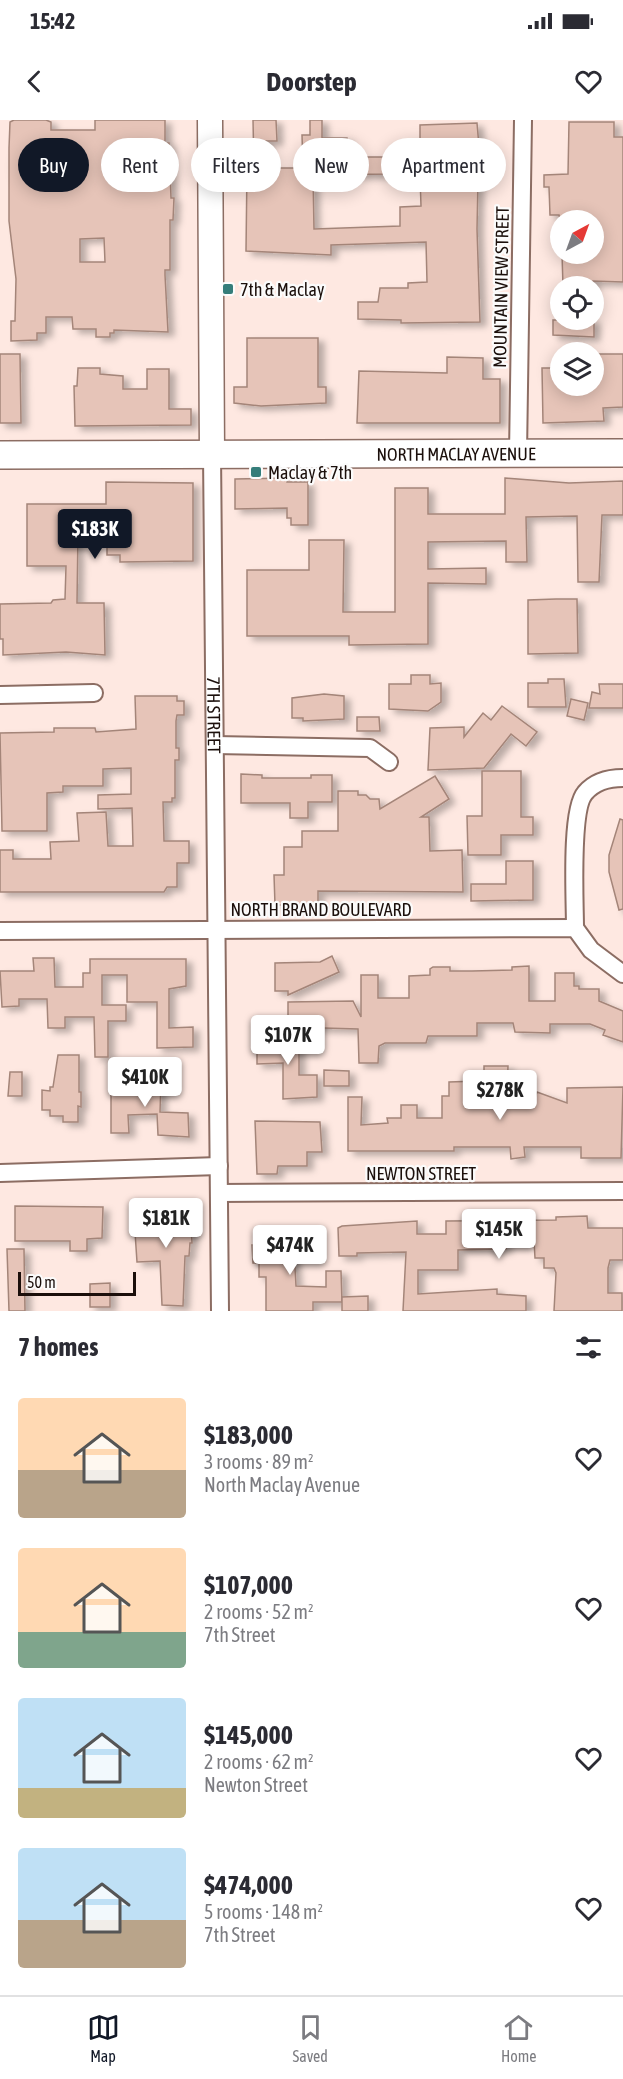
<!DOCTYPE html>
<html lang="en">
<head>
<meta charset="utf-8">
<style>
  :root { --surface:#fff; --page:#f7f7f7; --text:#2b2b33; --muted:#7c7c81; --line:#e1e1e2; --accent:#111827 }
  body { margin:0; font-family:"Asap Condensed",sans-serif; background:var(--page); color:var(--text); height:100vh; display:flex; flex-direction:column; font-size:22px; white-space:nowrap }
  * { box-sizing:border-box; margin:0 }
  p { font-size:20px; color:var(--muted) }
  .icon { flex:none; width:33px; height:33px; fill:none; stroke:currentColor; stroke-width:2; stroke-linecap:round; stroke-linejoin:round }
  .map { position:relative; height:1191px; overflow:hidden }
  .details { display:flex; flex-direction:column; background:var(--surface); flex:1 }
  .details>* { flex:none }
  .banner { position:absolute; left:18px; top:18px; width:588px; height:54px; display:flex; gap:12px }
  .needle { width:39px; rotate:41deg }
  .buttons { position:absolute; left:550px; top:90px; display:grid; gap:12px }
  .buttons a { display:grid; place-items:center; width:54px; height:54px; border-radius:50%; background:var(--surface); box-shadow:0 3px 15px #0003; font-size:30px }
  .scale { position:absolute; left:18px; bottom:15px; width:118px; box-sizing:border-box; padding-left:6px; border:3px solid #1b0f0b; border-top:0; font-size:16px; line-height:21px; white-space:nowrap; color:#1b0f0b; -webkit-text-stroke:4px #fbfbfb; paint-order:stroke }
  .price { position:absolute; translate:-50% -51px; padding:0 14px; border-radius:6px; background:#fff; color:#222; font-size:20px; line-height:39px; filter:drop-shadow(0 2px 3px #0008) }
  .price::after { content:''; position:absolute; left:50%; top:36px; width:18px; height:14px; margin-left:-9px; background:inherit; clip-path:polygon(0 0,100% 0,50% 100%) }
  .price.active { background:var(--accent); color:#fff }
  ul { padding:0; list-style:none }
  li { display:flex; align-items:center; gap:18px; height:150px; padding:0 18px }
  li span { display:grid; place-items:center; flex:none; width:168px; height:120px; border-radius:6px; color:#555 }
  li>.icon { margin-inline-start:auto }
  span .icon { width:72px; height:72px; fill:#fffc; stroke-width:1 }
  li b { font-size:26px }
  h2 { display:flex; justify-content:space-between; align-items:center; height:72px; padding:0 18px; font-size:26px }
  .tag { padding:0 21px; border-radius:27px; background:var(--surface); box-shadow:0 3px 15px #0003; font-size:21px; line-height:54px }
  .tag.active { background:var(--accent); color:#fff }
  .status { display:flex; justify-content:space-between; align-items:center; height:42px; padding:0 30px; background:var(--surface); direction:ltr }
  .status svg { height:16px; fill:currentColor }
  header { display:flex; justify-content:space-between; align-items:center; height:78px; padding:0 18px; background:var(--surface); font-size:27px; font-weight:700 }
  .tabs { display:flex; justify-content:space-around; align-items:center; height:84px; border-top:2px solid var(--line); background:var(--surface); font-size:16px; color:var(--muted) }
  .tabs a { display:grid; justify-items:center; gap:3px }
  .tabs .active { color:var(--accent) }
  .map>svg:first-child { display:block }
  .building { fill:#e6c4b8; stroke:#a48579; stroke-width:1.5; fill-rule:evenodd; filter:url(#shadow) }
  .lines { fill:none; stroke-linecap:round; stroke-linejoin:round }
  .street-casing { stroke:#8c6d63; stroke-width:20 }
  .secondary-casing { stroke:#8c6d63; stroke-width:27 }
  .primary-casing { stroke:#8c6d63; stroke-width:30 }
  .street { stroke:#fff; stroke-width:16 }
  .secondary { stroke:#fff; stroke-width:24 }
  .primary { stroke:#fff; stroke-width:27 }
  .poi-dot { fill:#357d7a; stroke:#fbfbfb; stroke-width:2 }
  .labels { text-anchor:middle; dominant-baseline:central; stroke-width:4.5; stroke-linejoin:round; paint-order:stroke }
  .street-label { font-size:18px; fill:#1b0f0b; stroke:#fbfbfb }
  .poi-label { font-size:18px; fill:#1b0f0b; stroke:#fbfbfb; text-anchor:start }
</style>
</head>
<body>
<div class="status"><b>15:42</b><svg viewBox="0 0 49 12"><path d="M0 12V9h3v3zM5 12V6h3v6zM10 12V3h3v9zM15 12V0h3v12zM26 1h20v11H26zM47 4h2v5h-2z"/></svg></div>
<header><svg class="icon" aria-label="back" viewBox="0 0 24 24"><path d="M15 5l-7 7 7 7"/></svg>Doorstep<svg class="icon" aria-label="heart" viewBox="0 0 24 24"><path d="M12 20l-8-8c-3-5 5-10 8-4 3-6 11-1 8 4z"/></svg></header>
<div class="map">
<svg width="623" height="1191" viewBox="0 0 623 1191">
  <defs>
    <filter id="shadow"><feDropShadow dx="6" dy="4" stdDeviation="3" flood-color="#0004"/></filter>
  </defs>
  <rect width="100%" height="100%" fill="#fee8e1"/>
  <g class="building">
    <path d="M14 0H46L51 2V10H95V0H165V23H169L171 78H174L173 100H170V150H165V155L168 212 114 210V213H110V217H96V209H73L72 197H46V213H37V220L11 221V201H15L16 159 9 101V28L10 2ZM104 118 105 142H80V119Z"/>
    <polygon points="253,0 276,0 277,21 266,21 266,48 303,48 302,15 310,15 310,0 322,0 322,18 347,18 348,37 388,37 389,54 313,55 314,109 400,106 400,87 421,86 420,57 414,57 413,34 420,34 420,5 477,3 482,61 478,61 477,109 480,202 401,203 401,200 358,199 358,182 378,182 380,168 408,168 408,163 427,162 426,122 331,125 331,135 246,131 247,49 254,49"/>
    <polygon points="569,2 614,2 614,17 623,17 623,162 593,161 593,166 563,166 562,134 594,134 594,100 560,100 559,95 550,95 549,67 544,67 544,55 568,54"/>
    <polygon points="553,200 594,200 594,217 553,215"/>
    <polygon points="247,218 318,218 318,267 326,267 326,283 261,286 234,283 234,267 247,267"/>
    <polygon points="0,234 20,234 21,303 0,303"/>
    <polygon points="594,234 623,234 623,287 603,288 604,301 543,303 542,248 561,248 561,266 594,266"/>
    <polygon points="447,237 483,238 483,259 500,259 500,303 357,303 359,251 447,253"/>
    <polygon points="78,248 100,248 100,254 123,256 123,269 147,269 147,249 169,249 169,289 191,289 191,305 75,306 74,266 77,266"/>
    <polygon points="287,358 287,362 308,362 308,405 291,405 291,398 287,398 287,388 235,389 235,359"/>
    <polygon points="505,358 569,363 623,361 623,395 602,395 599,462 578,462 577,396 526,397 527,442 506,442 506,421 428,422 428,449 486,448 486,464 428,463 428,524 349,525 349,516 247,516 247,450 309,450 309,420 344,420 343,492 395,492 395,368 428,368 428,394 505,394"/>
    <polygon points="106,362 193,363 193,441 120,442 120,435 107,435 107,413 78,412 77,483 104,483 105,535 66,532 3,535 3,519 0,519 0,484 51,483 53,480 65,479 66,446 27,446 27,384 106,384"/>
    <polygon points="556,479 577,479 578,533 528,534 528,480"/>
    <polygon points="411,555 430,555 430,564 441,563 441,582 428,591 389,589 389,564 411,564"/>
    <polygon points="548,559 564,559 566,587 528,587 528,563 548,563"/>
    <polygon points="599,564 623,564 623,588 589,588 592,572 600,574"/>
    <polygon points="324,574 344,576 344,599 303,601 303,598 292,598 292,578"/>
    <polygon points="135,576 177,576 177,581 184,581 184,595 177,595 176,601 176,628 179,628 179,640 175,640 175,678 172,678 172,682 163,682 164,721 189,721 189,743 177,743 177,767 167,767 164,772 0,772 0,730 13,730 13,739 51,739 50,722 79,721 77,693 106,692 108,726 133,726 132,688 98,689 98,675 131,674 131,648 103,649 103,666 63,666 63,672 47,673 47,711 2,711 0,613 54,612 54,608 95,608 96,612 136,609"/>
    <polygon points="571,579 588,583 584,600 567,596"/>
    <polygon points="502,586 537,612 526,626 511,614 484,648 428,650 430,608 464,607 464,617 483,593 491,600"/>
    <polygon points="357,597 379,597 380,611 357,611"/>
    <polygon points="482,651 521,651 521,697 533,697 533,715 501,715 501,735 468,735 467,696 482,696"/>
    <polygon points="241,654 262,655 262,658 311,658 311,655 332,655 332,682 308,682 308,698 290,698 290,683 241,683"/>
    <polygon points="435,656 449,679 421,697 429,697 430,731 462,730 463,772 318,771 318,785 275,785 274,755 284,755 284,727 302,727 302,711 338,711 338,671 358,671 358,675 366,675 370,679 379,679 380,689"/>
    <polygon points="620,699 623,700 623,789 619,790 609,752 609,735"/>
    <polygon points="506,741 533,741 533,780 471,781 471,764 506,764"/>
    <polygon points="332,836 339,852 288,875 288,871 275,871 275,843 320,842"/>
    <polygon points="33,838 54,838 55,867 83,867 83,853 90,853 90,839 186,839 186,866 169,869 169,908 193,907 193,927 157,928 157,882 127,882 127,855 102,855 102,885 126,885 126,901 108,901 108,937 95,937 94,897 65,897 65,908 48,908 47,879 19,879 19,886 2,887 0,851 34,851"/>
    <polygon points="529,846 529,881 555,881 555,853 574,853 574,866 579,866 579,869 599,869 599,881 623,891 623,922 603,915 605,910 590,904 550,904 550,913 515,912 513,903 477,903 477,916 428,916 426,923 385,923 379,926 378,943 359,943 358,909 288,907 288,882 353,881 361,897 361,855 378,855 378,878 409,878 409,856 430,855 430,849 433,847 450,847 450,851 472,851 512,850 512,847"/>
    <polygon points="267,916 299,916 299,955 317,955 317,977 283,979 283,943 257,944 257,926 267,926"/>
    <polygon points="58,935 79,935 79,972 81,972 81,987 78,986 78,1002 63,1002 63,996 50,996 50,990 42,990 42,970 50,971 50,967 53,967"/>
    <polygon points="484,946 508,946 507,979 535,978 537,972 567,983 567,968 623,967 621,1038 581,1038 581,1027 524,1027 525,1037 511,1039 510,1027 454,1027 454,1031 348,1031 348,977 362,977 361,1005 388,1003 387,998 401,998 401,985 417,985 417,998 442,998 442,976 449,976 449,962 478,961 478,956 484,957"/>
    <polygon points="132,948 145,948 145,961 161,962 160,992 188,993 189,1017 158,1015 157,994 128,995 129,1013 111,1013 111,972 133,971"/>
    <polygon points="324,950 349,951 349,966 324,966"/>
    <polygon points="10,952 22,952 22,976 8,976"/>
    <polygon points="255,1001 320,1002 322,1032 307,1032 307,1046 278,1046 277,1054 257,1054"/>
    <polygon points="15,1086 103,1087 102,1118 87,1119 87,1131 70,1131 70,1121 15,1121"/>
    <polygon points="162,1088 190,1088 192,1123 190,1123 189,1136 185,1136 183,1186 162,1185 160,1141 137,1142 134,1097 162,1097"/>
    <polygon points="587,1096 588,1108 623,1108 623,1140 610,1140 608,1148 608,1173 622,1173 622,1191 554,1191 556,1153 554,1148 544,1148 544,1138 535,1138 534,1121 506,1122 506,1129 458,1130 458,1150 418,1150 418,1174 497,1169 497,1174 526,1176 526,1191 403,1191 406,1132 357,1133 357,1136 339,1136 338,1108 342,1106 417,1101 417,1114 446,1114 446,1101 556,1100 556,1097"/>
    <polygon points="293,1110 296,1166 326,1167 326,1151 341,1151 342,1182 313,1182 313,1191 266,1191 266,1157 259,1157 259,1143 253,1143 252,1125 264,1125 264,1111"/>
    <polygon points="7,1129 24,1129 25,1191 9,1191"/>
    <polygon points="110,1163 110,1187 90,1187 90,1164"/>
    <polygon points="368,1176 368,1191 342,1191 342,1177"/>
  </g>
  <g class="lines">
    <defs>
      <g id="street">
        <path id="s1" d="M212 333 220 1191"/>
        <polyline points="518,334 523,0"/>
        <polyline points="0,575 94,573"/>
        <polyline points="215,625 370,628 389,642"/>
        <path d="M575 808C575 781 570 690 585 673 595 661 609 658 623 658"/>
        <polyline points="0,811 575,808 591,830 623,854"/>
        <polyline points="0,1053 219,1046"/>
        <polyline points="219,1073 623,1071"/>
      </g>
      <polyline id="secondary" points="210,0 212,333"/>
      <g id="primary">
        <path id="s2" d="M0 335 623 333"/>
      </g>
    </defs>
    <use href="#street" class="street-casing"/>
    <use href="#secondary" class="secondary-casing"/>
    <use href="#primary" class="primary-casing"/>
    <use href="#street" class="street"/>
    <use href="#secondary" class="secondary"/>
    <use href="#primary" class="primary"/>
  </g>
  <g class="poi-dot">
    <rect x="222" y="163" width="12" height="12" rx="3"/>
    <rect x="250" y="346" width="12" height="12" rx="3"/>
  </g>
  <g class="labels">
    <g class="street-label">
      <text transform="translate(501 167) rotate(-89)">MOUNTAIN VIEW STREET</text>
      <text stroke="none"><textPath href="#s2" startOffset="456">NORTH MACLAY AVENUE</textPath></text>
      <text stroke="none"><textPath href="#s1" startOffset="262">7TH STREET</textPath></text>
      <text x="321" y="789">NORTH BRAND BOULEVARD</text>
      <text x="421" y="1053">NEWTON STREET</text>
    </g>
    <g class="poi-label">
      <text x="240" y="169">7th &amp; Maclay</text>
      <text x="268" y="352">Maclay &amp; 7th</text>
    </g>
  </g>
</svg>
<div class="buttons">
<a><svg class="needle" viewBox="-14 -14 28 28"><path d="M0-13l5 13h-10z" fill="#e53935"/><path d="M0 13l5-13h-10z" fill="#7c7c81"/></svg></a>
<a><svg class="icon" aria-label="locate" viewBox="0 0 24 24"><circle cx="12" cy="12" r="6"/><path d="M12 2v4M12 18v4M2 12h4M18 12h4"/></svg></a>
<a><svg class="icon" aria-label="layers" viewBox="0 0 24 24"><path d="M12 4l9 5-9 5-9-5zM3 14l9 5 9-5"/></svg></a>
</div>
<div class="scale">50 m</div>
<b class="price active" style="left:95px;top:440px">$183K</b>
<b class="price" style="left:288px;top:946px">$107K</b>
<b class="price" style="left:145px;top:988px">$410K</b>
<b class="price" style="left:500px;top:1001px">$278K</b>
<b class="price" style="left:166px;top:1129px">$181K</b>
<b class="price" style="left:499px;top:1140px">$145K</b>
<b class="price" style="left:290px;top:1156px">$474K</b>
<div class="banner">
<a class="tag active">Buy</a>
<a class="tag">Rent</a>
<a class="tag">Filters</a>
<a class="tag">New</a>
<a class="tag">Apartment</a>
</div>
</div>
<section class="details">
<h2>7 homes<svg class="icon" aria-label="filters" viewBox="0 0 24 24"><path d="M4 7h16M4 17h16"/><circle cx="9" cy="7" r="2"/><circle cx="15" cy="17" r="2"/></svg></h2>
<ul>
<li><span style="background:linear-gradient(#ffd9b3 60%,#b9a48a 0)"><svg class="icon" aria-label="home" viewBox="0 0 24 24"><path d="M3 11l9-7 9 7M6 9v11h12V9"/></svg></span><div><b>$183,000</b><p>3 rooms · 89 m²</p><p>North Maclay Avenue</p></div><svg class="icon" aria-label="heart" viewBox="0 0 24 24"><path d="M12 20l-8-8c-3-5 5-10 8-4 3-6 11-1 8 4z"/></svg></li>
<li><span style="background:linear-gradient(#ffd9b3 70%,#7fa58c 0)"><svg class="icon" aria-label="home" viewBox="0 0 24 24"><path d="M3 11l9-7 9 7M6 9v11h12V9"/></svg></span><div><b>$107,000</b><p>2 rooms · 52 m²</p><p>7th Street</p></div><svg class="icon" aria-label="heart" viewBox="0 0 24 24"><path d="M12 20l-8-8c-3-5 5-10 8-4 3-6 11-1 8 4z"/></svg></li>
<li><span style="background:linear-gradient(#bfe0f5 75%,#c2b280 0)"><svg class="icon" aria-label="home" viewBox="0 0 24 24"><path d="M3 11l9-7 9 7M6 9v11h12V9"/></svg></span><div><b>$145,000</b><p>2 rooms · 62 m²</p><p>Newton Street</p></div><svg class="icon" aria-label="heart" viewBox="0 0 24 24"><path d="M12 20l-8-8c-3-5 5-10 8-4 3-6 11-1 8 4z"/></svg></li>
<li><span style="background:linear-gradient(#bfe0f5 60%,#b9a48a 0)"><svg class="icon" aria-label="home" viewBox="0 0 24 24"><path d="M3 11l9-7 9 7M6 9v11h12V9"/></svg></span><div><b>$474,000</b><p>5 rooms · 148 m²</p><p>7th Street</p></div><svg class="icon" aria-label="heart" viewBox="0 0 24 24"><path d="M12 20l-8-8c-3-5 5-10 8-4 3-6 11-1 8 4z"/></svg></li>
</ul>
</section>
<nav class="tabs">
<a class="active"><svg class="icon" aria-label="map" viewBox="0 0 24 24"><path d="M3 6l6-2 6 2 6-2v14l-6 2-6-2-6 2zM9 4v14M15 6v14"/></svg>Map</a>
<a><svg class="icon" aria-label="saved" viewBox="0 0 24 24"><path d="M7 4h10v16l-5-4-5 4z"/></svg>Saved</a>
<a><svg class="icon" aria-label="home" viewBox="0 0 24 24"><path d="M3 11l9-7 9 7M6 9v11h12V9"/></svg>Home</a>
</nav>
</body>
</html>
